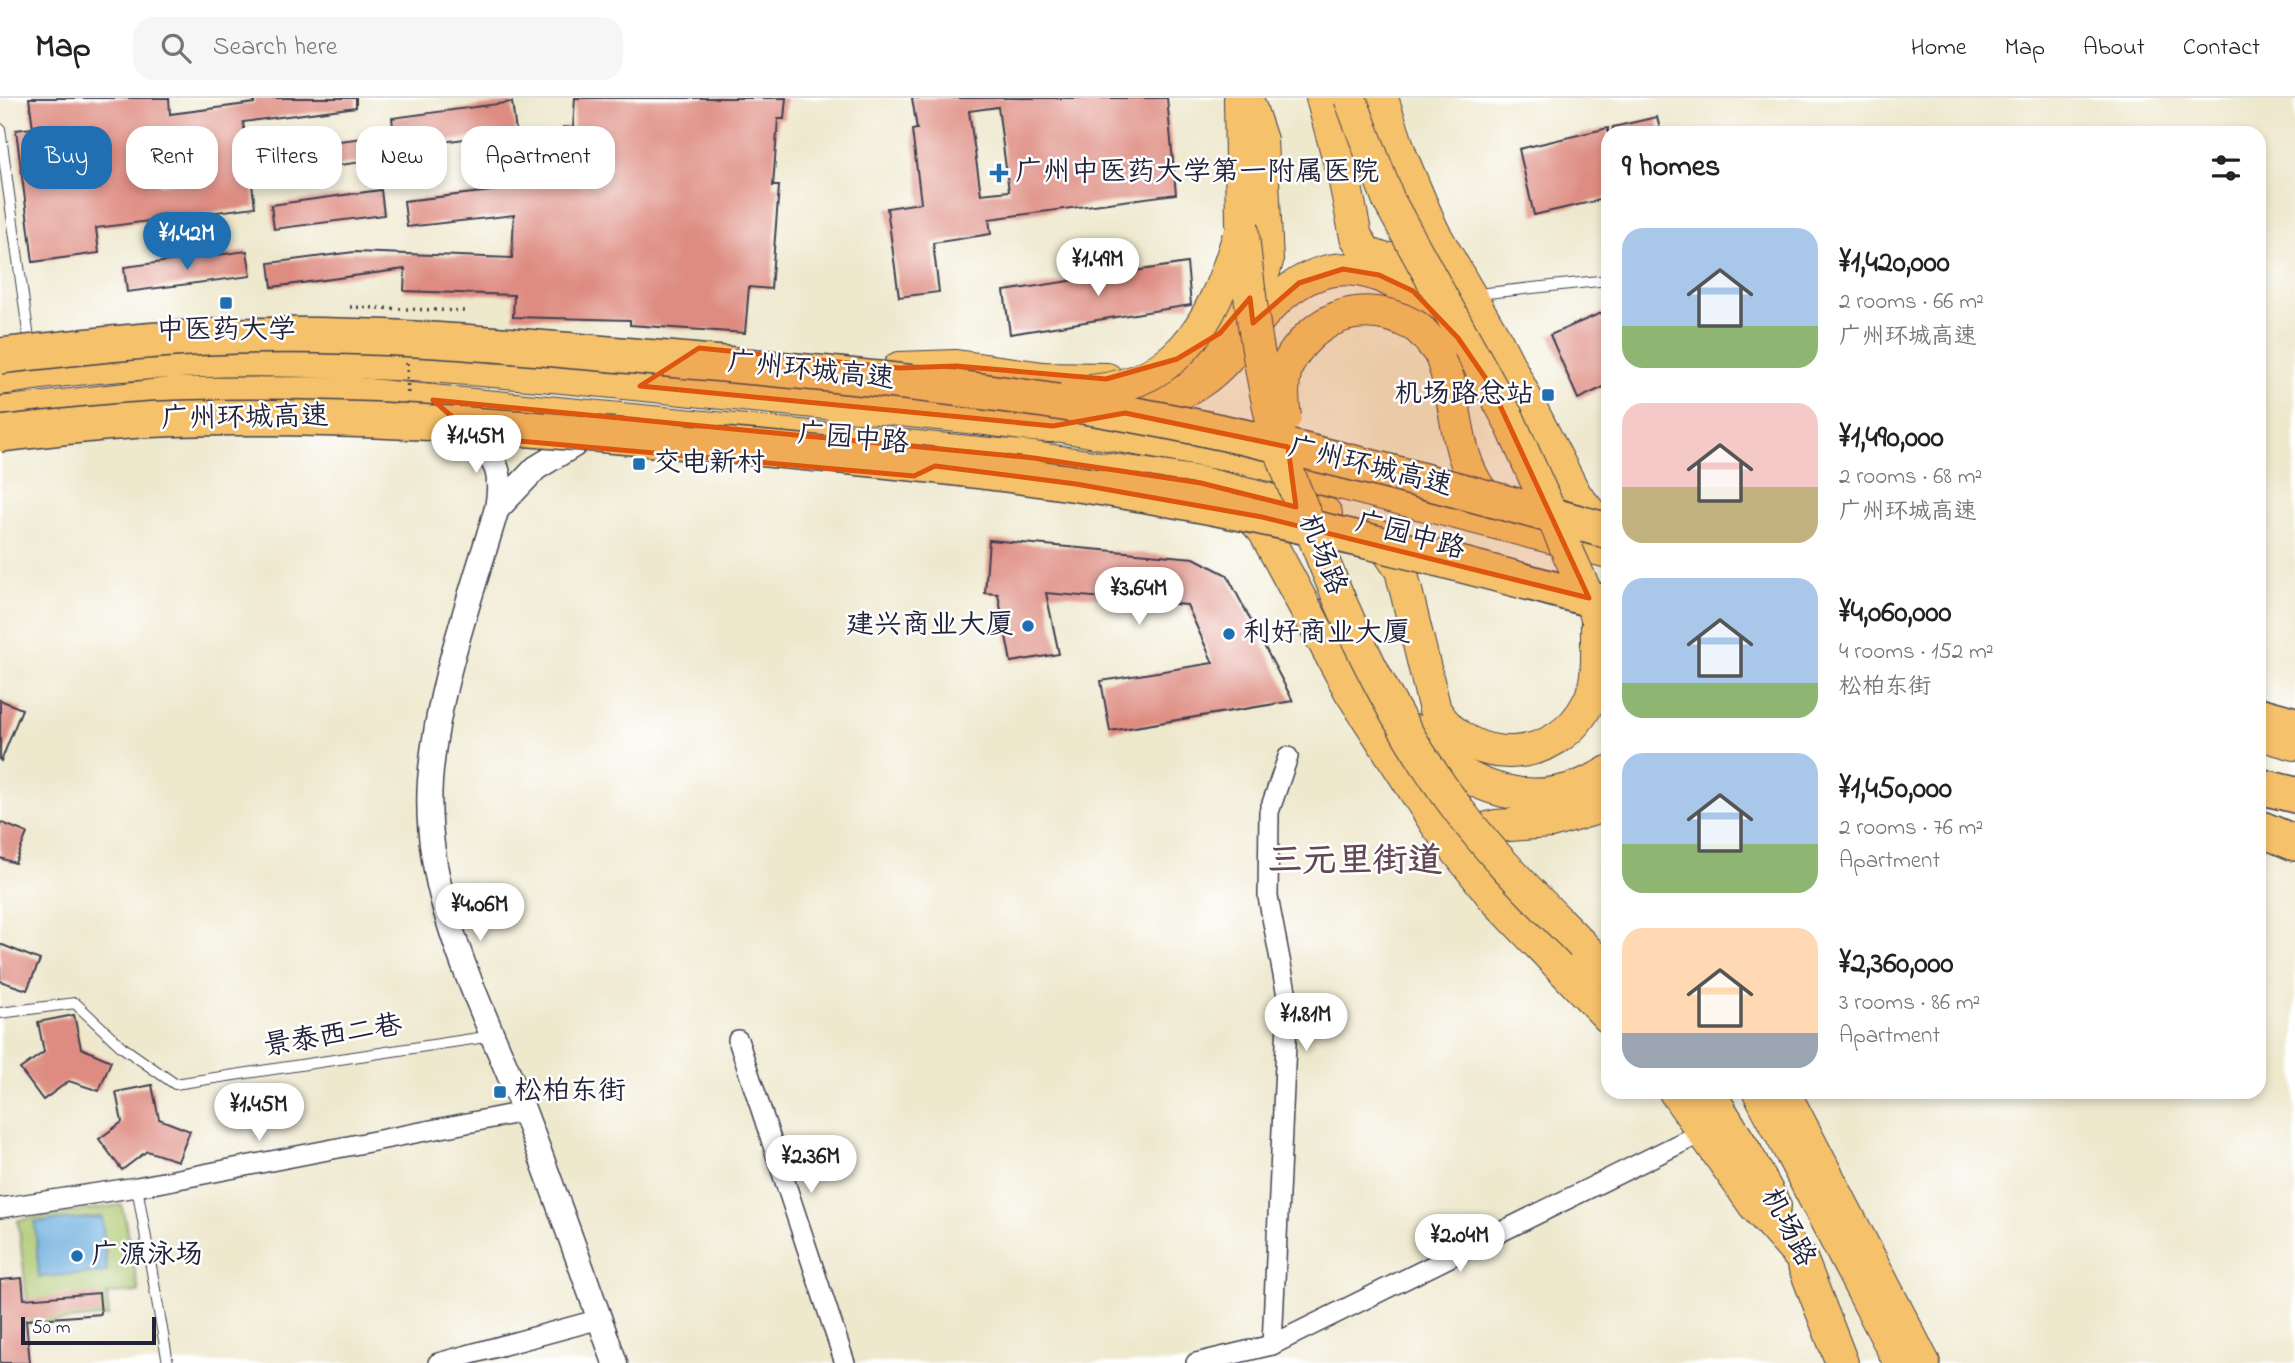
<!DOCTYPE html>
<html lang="en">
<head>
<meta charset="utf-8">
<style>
  :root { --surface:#fff; --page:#f6f6f6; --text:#222; --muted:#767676; --line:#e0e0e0; --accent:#1f6fb2 }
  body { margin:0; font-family:"Indie Flower","LXGW WenKai TC",sans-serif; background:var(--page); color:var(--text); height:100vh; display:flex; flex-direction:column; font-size:26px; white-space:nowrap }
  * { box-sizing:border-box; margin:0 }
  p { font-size:23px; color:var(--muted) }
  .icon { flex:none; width:38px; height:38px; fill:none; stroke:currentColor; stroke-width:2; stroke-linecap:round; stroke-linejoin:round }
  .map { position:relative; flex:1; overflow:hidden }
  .panel { position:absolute; left:1601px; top:28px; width:665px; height:973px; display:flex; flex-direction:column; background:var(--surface); border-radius:21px; box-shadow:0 4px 10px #0003 }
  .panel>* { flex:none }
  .hud { position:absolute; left:21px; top:28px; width:665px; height:63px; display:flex; gap:14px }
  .scale { position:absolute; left:21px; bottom:18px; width:135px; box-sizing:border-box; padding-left:7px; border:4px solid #22223b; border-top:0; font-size:19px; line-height:24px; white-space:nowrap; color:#22223b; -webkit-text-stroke:5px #fff; paint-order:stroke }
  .price { position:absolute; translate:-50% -60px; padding:0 16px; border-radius:24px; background:#fff; color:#222; font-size:23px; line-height:46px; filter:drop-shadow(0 2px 4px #0008) }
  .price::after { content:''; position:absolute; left:50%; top:42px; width:21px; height:16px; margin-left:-10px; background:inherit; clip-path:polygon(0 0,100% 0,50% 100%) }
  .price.active { background:var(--accent); color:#fff }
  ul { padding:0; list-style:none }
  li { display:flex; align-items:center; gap:21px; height:175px; padding:0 21px }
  li span { display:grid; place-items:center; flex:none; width:196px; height:140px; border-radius:21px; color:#555 }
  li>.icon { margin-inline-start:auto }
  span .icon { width:84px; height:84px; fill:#fffc; stroke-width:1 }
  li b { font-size:30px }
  h2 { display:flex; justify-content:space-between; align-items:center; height:84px; padding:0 21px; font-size:30px }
  .chip { padding:0 24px; border-radius:21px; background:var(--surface); box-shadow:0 4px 10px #0003; font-size:24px; line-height:63px }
  .chip.active { background:var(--accent); color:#fff }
  header { display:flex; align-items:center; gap:42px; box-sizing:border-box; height:98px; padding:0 35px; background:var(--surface); border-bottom:2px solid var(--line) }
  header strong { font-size:33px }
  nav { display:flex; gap:38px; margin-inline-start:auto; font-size:24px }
  .search { width:490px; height:63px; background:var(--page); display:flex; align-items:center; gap:18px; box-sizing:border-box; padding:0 24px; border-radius:21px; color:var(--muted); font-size:26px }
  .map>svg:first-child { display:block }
  .green { fill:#acc66d; stroke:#677454; stroke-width:2 }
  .water { fill:#67abdc; stroke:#44668c; stroke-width:2 }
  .building { fill:#de8c81; fill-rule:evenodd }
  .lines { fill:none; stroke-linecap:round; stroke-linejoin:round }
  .service-casing { stroke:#414051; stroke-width:12 }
  .minor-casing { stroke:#414051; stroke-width:22 }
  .tertiary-casing { stroke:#414051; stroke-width:27 }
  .primary-casing { stroke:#414051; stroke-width:32 }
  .trunk-casing { stroke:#414051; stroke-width:34 }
  .motorway-casing { stroke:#414051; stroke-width:38 }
  .path { stroke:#414051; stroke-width:3.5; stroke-dasharray:2 5; stroke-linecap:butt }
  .service { stroke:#fff; stroke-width:10 }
  .minor { stroke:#fff; stroke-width:19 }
  .tertiary { stroke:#fff; stroke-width:24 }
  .primary { stroke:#f5c16b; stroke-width:30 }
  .trunk { stroke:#f5c16b; stroke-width:32 }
  .motorway { stroke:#f5c16b; stroke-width:35 }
  .trunk-bridge-casing { stroke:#414051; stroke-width:34; stroke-linecap:butt }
  .motorway-bridge-casing { stroke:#414051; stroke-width:38; stroke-linecap:butt }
  .path-bridge { stroke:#414051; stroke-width:3.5; stroke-dasharray:2 5; stroke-linecap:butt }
  .trunk-bridge { stroke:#f5c16b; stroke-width:32 }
  .motorway-bridge { stroke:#f5c16b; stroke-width:35 }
  .marked { fill:#de560e; fill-opacity:0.2; stroke:#de560e; stroke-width:5; stroke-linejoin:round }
  .poi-dot { fill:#1f6fb2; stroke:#fff; stroke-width:2.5 }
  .labels { text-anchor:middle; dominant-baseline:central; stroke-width:5; stroke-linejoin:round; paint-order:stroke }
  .poi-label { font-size:28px; fill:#22223b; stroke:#fff; text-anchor:start }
  .street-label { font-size:28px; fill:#22223b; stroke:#fff }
  .district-label { font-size:35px; font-weight:bold; fill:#644754; stroke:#fff }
</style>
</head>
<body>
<header>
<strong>Map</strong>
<div class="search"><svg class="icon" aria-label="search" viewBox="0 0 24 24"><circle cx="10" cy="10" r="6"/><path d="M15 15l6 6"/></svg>Search here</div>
<nav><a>Home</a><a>Map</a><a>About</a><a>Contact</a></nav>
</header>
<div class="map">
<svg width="2295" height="1265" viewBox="0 0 2295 1265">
  <rect width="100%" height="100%" fill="#fff"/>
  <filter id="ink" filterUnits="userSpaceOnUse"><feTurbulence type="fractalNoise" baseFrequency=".0143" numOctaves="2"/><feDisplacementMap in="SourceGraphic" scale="14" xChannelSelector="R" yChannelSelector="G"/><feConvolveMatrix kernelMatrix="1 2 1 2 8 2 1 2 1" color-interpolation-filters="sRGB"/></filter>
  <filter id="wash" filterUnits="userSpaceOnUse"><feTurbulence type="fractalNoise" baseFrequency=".00686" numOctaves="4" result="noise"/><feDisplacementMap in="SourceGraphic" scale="28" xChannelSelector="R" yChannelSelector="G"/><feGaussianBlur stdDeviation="1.57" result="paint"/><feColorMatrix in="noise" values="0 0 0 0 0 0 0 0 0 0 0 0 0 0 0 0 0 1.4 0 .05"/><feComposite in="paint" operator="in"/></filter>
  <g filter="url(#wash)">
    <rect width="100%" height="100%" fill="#eee8cd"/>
    <polygon class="green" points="122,1107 139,1194 107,1196 109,1218 30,1226 18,1122"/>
    <polygon class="water" points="102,1119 107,1174 39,1179 35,1124"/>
    <g id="blocks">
      <g class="building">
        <path d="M29 0H169L170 16 254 5V0H356V9L243 24 248 55 394 36 392 20 512 4 516 34 376 53 377 62 251 79 255 109 96 130 99 155 33 164 16 32 33 30ZM203 48 207 80 159 87 155 54Z"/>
        <polygon points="575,0 786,0 784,21 778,21 773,88 779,88 771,191 749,189 745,235 630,227 630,222 513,219 514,197 404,193 405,171 272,189 269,165 354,154 512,160 514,117 407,129 404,103 508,91 508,72 559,73 563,29 573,30"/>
        <path d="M912 0H1167L1176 96 989 121 991 136 933 145 939 194 899 199 887 110 921 105 912 32 917 31ZM998 9 1009 93 981 96 969 13Z"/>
        <polygon points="1657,19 1661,35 1613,35 1613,29"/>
        <polygon points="1608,30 1608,100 1534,117 1519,51"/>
        <polygon points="381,92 384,117 274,131 271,107"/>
        <polygon points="247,153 251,178 127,194 124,169"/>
        <polygon points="1187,165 1191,207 1010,236 1004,193"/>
        <polygon points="1608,212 1608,287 1578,301 1550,237"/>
        <polygon points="989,442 1194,460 1227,477 1293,603 1110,633 1101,583 1213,565 1187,507 1046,495 1059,556 1011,564 998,496 985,495"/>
        <polygon points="0,602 22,611 1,663 0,662"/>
        <polygon points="0,724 27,735 15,765 0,760"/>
        <polygon points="0,846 40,862 27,892 0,883"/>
        <polygon points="74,917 81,950 111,963 99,993 69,983 43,1002 20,971 44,954 38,924"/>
        <polygon points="152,987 159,1021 190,1033 178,1063 147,1053 122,1072 99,1041 122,1024 116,994"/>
        <polygon points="22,1180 24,1201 99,1195 101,1216 26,1222 30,1265 0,1265 0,1182"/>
      </g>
    </g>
  </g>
  <g filter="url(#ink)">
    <use href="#blocks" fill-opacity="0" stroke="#414051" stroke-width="2"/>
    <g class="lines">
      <defs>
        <g id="service">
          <polyline points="0,31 29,241"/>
          <polyline points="1477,196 1608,182"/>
          <polyline points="0,915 75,905 122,949 175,986 492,938"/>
          <polyline points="137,1089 168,1265"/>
        </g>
        <g id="minor">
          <polyline points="738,942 845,1265"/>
          <polyline points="0,1110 137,1089 524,1014"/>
          <polyline points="1272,1247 1288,903 1268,799 1269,714 1288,659"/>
          <polyline points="438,1265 600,1221"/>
          <polyline points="1196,1265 1272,1247 1705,1033"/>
        </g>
        <g id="tertiary">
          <path d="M475 339C498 366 503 375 497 410 471 499 437 589 430 683 422 803 483 907 525 1016 556 1098 586 1182 615 1265"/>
          <polyline points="498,410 536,370 574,347"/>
        </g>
        <g id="primary">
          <polyline points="1067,330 1239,360 1608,455"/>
          <polyline points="2259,637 2295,647"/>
        </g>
        <g id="trunk">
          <polyline points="1322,0 1345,84 1356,139 1367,155 1386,162 1398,160 1425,145 1433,133"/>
          <polyline points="1382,0 1401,58 1433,133 1497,244 1575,396 1592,417"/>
          <polyline points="1240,1 1242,126"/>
          <path d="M1439 254C1459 298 1452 355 1482 394 1495 412 1515 424 1533 435"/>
          <path d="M1177 261C1216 237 1256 211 1267 163L1261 42 1247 0"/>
          <polyline points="899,270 956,268 1043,280 1107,281"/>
          <path d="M0 281C271 238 544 279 815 304 869 309 922 314 976 320 1001 322 1028 329 1053 328 1090 327 1169 305 1200 284 1230 264 1248 231 1273 206 1338 140 1406 178 1456 238"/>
          <polyline points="0,315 171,296 347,295 1034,360 1201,385 1326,416"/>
          <polyline points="1239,406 1264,433 1350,593 1438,729 1494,800 1608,919"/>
          <path d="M1376 436 1401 472 1435 612C1471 671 1557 667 1588 605 1601 581 1596 547 1597 520"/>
          <path d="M1414 633C1465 694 1537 718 1608 674"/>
          <polyline points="1454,749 1480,732 1496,728 1551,724 1608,707"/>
          <polyline points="1582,847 1608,874"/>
          <polyline points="1675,994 1754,1107 1801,1160 1842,1265"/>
          <polyline points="1709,994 1747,1056 1775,1108"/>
          <polyline points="1759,994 1900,1265"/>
          <polyline points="1784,994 1924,1265"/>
        </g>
        <g id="motorway">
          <polyline points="2259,617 2295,627"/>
          <polyline points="2259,688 2295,697"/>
          <polyline points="2259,730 2295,745"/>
        </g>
      </defs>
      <use href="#service" class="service-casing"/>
      <use href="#minor" class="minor-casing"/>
      <use href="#tertiary" class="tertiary-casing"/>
      <use href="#primary" class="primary-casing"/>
      <use href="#trunk" class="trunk-casing"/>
      <use href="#motorway" class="motorway-casing"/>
      <polyline class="path" points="350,209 465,213"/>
      <use href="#service" class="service"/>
      <use href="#minor" class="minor"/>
      <use href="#tertiary" class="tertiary"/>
      <use href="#primary" class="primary"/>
      <use href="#trunk" class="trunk"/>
      <use href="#motorway" class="motorway"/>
      <defs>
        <g id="trunk-bridge">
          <polyline points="1350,0 1389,103 1509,322 1597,519"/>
          <path d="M1242 126C1248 189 1256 252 1270 314 1279 354 1295 392 1310 429 1348 529 1395 629 1460 714 1496 762 1540 804 1582 847"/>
          <path d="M1074 294C1176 292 1211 229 1238 140"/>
          <path d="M1285 319C1283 305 1282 289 1285 275 1288 261 1298 249 1308 239 1338 210 1377 207 1413 227 1423 232 1431 245 1439 254"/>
        </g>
        <g id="motorway-bridge">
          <path d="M0 258C78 249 157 240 236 238 373 234 509 247 644 259 805 273 965 287 1124 315 1287 344 1448 389 1608 433"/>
          <path d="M0 336C54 330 108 323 163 321 335 315 505 328 676 343 834 357 992 370 1147 397 1303 424 1456 464 1608 506"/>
        </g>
      </defs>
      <use href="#trunk-bridge" class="trunk-bridge-casing"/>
      <use href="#motorway-bridge" class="motorway-bridge-casing"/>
      <polyline class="path-bridge" points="407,265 408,300"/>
      <use href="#trunk-bridge" class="trunk-bridge"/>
      <use href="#motorway-bridge" class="motorway-bridge"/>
    </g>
  </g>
  <path class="marked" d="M1343 171 1379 177 1413 193 1458 240 1491 288 1589 500 1262 419 1076 386 935 368 914 378 475 339 433 302 1034 360 1201 385 1296 409 1288 349 1125 315 1053 328 640 288 699 250 899 270 956 268 1106 281 1177 261 1220 235 1250 200 1253 225 1299 185Z"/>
  <g class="poi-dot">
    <path d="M995.5 64.5h7v7h7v7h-7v7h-7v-7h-7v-7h7z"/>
    <rect x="219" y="198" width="14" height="14" rx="3.5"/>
    <rect x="1541" y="290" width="14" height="14" rx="3.5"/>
    <rect x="632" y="359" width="14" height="14" rx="3.5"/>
    <circle cx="1028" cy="528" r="7"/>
    <circle cx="1229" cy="536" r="7"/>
    <rect x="493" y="987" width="14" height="14" rx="3.5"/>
    <circle cx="77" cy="1158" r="7"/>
  </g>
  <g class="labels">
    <g class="poi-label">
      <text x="1015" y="75">广州中医药大学第一附属医院</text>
      <text x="226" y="233" text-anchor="middle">中医药大学</text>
      <text x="1534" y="297" text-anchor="end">机场路总站</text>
      <text x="653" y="366">交电新村</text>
      <text x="1014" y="528" text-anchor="end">建兴商业大厦</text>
      <text x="1243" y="536">利好商业大厦</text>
      <text x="514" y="994">松柏东街</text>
      <text x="91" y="1158">广源泳场</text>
    </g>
    <g class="street-label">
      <text transform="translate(811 274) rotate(6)">广州环城高速</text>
      <text transform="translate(245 321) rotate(-1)">广州环城高速</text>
      <text transform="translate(853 342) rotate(5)">广园中路</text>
      <text transform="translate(1370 370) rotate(14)">广州环城高速</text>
      <text transform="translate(1410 439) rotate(15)">广园中路</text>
      <text transform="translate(1321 457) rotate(68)">机场路</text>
      <text transform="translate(333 939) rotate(-9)">景泰西二巷</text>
      <text transform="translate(1787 1130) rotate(62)">机场路</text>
    </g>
    <g class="district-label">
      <text x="1355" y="764">三元里街道</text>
    </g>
  </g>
</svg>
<div class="scale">50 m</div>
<b class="price active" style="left:187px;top:174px">¥1.42M</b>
<b class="price" style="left:1098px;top:200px">¥1.49M</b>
<b class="price" style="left:476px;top:377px">¥1.45M</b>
<b class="price" style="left:1139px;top:529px">¥3.64M</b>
<b class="price" style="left:480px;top:845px">¥4.06M</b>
<b class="price" style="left:1306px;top:955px">¥1.81M</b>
<b class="price" style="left:259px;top:1045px">¥1.45M</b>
<b class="price" style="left:811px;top:1097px">¥2.36M</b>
<b class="price" style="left:1460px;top:1176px">¥2.04M</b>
<div class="hud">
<a class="chip active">Buy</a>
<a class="chip">Rent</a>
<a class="chip">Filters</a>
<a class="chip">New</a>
<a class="chip">Apartment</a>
</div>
<section class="panel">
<h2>9 homes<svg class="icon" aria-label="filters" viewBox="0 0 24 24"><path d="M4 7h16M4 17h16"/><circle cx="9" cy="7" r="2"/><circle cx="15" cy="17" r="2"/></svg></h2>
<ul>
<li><span style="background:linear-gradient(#a9c7e8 70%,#8fb573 0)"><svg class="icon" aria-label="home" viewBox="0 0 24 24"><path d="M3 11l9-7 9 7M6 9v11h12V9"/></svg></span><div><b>¥1,420,000</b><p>2 rooms · 66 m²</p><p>广州环城高速</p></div></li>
<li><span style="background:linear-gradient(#f6c9c9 60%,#c2b280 0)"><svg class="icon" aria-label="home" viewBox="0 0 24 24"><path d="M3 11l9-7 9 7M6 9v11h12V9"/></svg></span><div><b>¥1,490,000</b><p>2 rooms · 68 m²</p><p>广州环城高速</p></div></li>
<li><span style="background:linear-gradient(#a9c7e8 75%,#8fb573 0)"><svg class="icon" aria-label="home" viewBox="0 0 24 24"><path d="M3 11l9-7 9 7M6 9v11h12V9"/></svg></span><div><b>¥4,060,000</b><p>4 rooms · 152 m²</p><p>松柏东街</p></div></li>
<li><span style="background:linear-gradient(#a9c7e8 65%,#8fb573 0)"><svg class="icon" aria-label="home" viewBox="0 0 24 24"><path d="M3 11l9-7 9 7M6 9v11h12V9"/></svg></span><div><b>¥1,450,000</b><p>2 rooms · 76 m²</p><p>Apartment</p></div></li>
<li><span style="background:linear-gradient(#ffd9b3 75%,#9aa5b1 0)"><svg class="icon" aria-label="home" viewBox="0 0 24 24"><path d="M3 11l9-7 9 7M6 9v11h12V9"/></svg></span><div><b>¥2,360,000</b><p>3 rooms · 86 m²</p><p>Apartment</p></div></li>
</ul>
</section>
</div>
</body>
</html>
